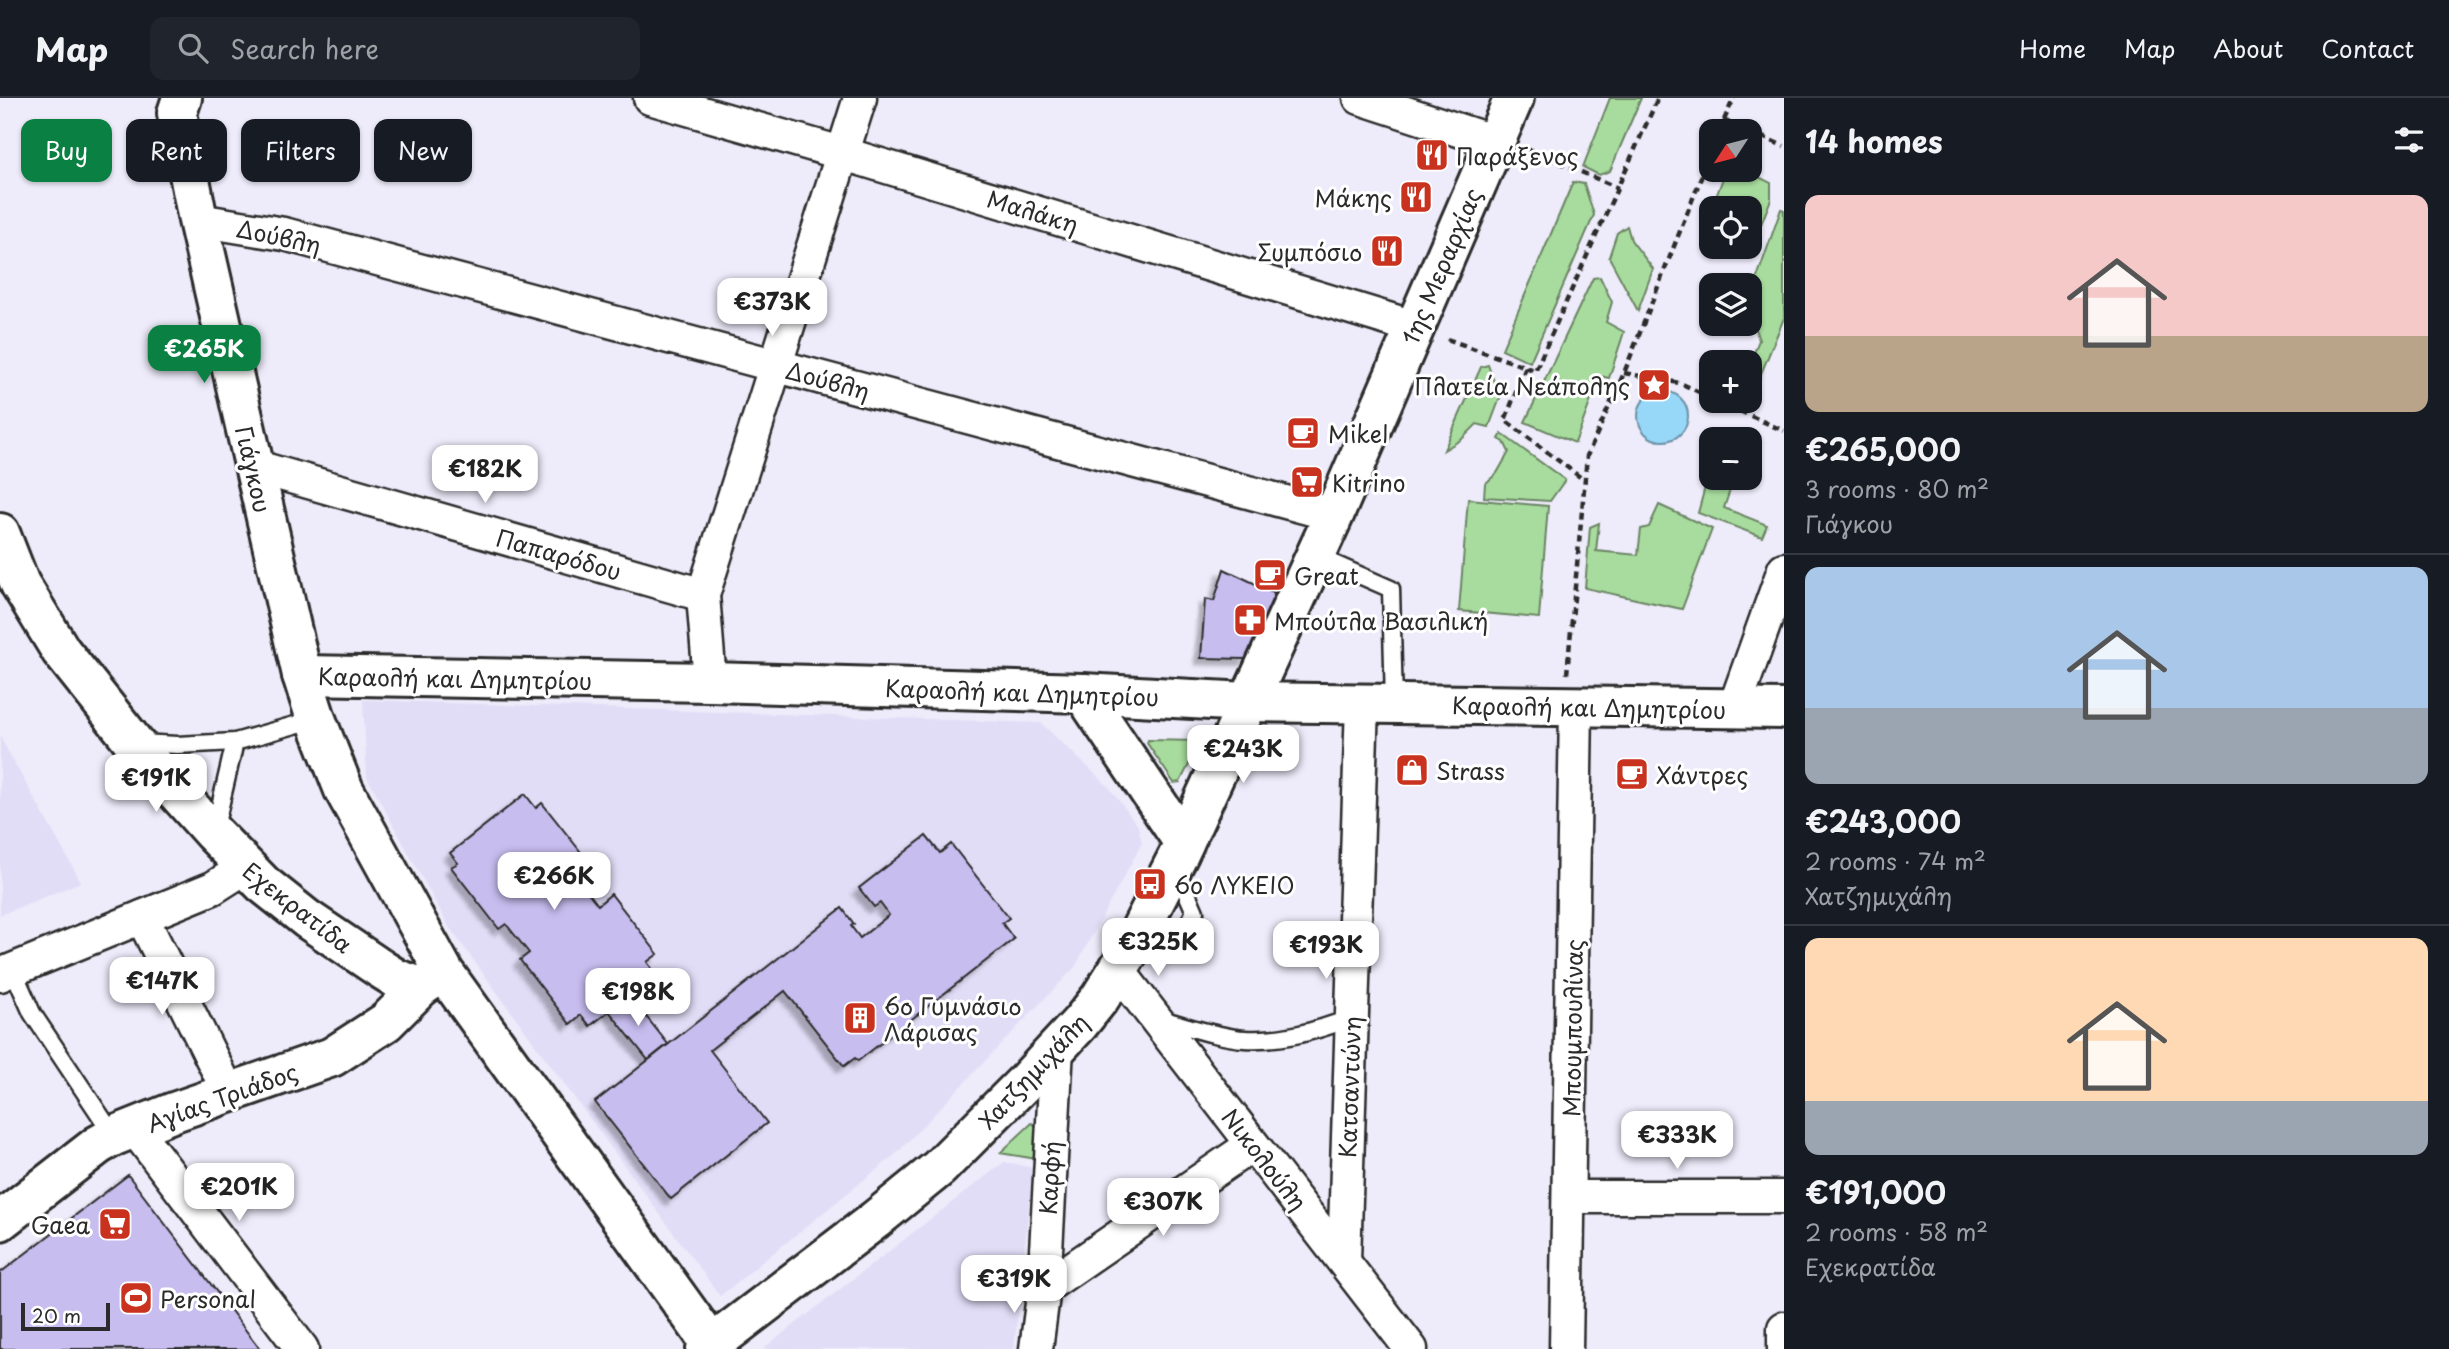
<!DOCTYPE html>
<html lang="en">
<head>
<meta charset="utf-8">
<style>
  :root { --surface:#171b24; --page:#20242c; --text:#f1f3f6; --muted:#9ea1a6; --line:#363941; --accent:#0b8043 }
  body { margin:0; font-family:"Playpen Sans",sans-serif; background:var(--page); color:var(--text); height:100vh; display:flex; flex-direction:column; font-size:26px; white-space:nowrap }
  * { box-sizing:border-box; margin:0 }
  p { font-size:23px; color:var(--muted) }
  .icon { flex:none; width:38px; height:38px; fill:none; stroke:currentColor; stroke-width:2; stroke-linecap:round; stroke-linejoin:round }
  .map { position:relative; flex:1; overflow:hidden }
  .drawer { display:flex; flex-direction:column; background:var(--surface); width:665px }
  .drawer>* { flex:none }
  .banner { position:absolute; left:21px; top:21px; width:665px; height:63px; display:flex; gap:14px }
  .needle { width:46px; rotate:234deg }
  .fabs { position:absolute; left:1699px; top:21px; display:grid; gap:14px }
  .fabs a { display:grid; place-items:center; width:63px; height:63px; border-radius:14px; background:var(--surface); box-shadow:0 2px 5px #0004; font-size:35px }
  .scale { position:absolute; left:21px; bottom:18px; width:89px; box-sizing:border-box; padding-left:7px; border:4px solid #2b2b2b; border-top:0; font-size:19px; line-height:24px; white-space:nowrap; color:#2b2b2b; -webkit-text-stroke:5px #fff; paint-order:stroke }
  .price { position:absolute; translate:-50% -60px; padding:0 16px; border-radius:14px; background:#fff; color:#222; font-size:23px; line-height:46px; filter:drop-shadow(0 2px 4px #0008) }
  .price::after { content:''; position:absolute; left:50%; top:42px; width:21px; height:16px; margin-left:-10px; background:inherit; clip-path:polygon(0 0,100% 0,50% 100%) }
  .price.current { background:var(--accent); color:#fff }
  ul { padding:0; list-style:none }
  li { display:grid; align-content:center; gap:14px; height:371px; padding:0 21px }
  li+li { border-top:2px solid var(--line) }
  li span { display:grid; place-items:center; height:217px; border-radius:14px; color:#555 }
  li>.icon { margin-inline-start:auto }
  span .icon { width:126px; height:126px; fill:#fffc; stroke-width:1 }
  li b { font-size:30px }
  h2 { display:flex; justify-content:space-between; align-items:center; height:84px; padding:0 21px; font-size:30px }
  .pill { padding:0 24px; border-radius:14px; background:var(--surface); box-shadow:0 2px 5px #0004; font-size:24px; line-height:63px }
  .pill.current { background:var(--accent); color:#fff }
  header { display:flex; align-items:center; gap:42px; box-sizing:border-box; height:98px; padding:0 35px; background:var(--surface); border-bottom:2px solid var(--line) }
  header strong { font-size:33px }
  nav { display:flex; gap:38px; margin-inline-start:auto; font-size:24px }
  .search { width:490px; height:63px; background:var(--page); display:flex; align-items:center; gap:18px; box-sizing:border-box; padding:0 24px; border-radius:14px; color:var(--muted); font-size:26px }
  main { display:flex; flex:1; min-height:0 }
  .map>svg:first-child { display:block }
  .built { fill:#e2ddf7 }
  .green { fill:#a8dc9e; stroke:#6a8464; stroke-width:2 }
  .water { fill:#97d7f8; stroke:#6c92a6; stroke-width:2 }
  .building { fill:#c7bdef; stroke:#2b2b2b; stroke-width:2; filter:url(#shadow) }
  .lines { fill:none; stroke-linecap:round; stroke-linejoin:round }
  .lane-casing { stroke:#2b2b2b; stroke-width:21 }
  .street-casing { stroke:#2b2b2b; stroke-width:37 }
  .secondary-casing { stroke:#2b2b2b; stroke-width:44 }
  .path { stroke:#2b2b2b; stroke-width:4.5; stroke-dasharray:7 5; stroke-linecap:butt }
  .lane { stroke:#fff; stroke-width:16 }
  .street { stroke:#fff; stroke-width:32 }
  .secondary { stroke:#fff; stroke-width:38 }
  .labels { text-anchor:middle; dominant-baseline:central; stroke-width:6; stroke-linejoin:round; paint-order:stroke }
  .poi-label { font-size:23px; fill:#2b2b2b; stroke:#fff; text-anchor:start }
  .street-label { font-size:23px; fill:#2b2b2b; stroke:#fff }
</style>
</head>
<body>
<header>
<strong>Map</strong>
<div class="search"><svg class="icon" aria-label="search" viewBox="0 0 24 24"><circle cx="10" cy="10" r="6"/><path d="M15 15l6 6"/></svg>Search here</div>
<nav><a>Home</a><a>Map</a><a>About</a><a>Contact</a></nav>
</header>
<main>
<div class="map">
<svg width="1784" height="1251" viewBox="0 0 1784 1251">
  <defs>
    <filter id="shadow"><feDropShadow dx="-6" dy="6" stdDeviation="2" flood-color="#0004"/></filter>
  </defs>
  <rect width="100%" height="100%" fill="#eeebfa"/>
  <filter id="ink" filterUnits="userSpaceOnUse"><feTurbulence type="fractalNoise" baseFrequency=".0143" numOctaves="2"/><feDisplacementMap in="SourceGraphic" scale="14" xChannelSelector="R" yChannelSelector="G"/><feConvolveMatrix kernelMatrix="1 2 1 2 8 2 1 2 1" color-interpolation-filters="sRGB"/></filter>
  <g filter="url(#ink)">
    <g class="built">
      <polygon points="363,602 1041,625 1109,689 1138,728 1142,745 1075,869 896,1056 720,1198 449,829 367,679"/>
      <polygon points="0,639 81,784 0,817"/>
      <polygon points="1004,1064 1033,1070 1014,1251 763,1251"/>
    </g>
    <g class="green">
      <polygon points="1610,0 1641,0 1610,73 1599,77 1583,69"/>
      <polygon points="1726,72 1745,72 1771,85 1771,101 1748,159 1743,149 1750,149 1750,110 1712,110"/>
      <polygon points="1573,84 1584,86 1594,117 1530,264 1502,251"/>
      <polygon points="1781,111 1784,112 1784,220 1749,305 1746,303 1750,303 1750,265 1759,242 1750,216 1750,200"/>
      <polygon points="1627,128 1631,142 1653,171 1638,213 1609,159 1617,135"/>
      <polygon points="1600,179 1612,204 1606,224 1624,234 1609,280 1600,278 1575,345 1525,324 1593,180"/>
      <polygon points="1488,267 1500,300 1489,329 1477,326 1462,341 1444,352 1481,269"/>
      <polygon points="1502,336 1565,382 1550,403 1484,399 1485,386 1497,375 1509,354 1504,344 1499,341"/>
      <polygon points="1711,367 1712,380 1734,380 1724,410 1767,427 1762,439 1698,415"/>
      <polygon points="1468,401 1548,408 1539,520 1459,513"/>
      <polygon points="1659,407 1712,431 1682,511 1585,490 1590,429 1599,425 1596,453 1638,457 1641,431 1649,429"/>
      <polygon points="1148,642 1197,643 1199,647 1180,684 1174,685 1147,645"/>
      <polygon points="1032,1025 1040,1031 1037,1061 1000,1055"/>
    </g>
    <circle class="water" cx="1663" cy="318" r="25"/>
    <g class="building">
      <polygon points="1224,471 1275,495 1246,561 1201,560 1205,501 1214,503"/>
      <polygon points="525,696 536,710 542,705 588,763 573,775 598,807 611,796 658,856 647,864 656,876 590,928 581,917 570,926 520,862 529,855 506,826 499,831 451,769 458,765 450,755"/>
      <polygon points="926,738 940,755 951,746 1009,820 1002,825 1014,841 858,963 855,960 844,968 785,893 710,952 767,1025 671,1101 595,1004 842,810 854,826 851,828 860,840 889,817 880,805 874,809 859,790"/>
      <polygon points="629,897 668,946 648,962 609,913"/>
      <polygon points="128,1077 260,1251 0,1251 0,1175"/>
    </g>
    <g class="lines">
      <defs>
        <g id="lane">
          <polyline points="1316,458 1391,491 1394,606"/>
          <polyline points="140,645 177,647 235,644 316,621"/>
          <polyline points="214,734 235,644"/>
          <polyline points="1131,854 1175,849 1195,814 1176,770"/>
          <polyline points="13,872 32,915 114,1038"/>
          <path d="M1160 921C1187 928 1217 939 1245 941 1283 943 1316 933 1351 920"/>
        </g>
        <g id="street">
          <polyline points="650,0 841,55 1414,229"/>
          <polyline points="1360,0 1495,44"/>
          <polyline points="198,122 284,136 1334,417"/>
          <polyline points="253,368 703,497"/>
          <polyline points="710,584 703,497 860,0"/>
          <polyline points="1734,611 1784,471"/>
          <polyline points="142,819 229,995"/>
          <polyline points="1118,872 1411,1251"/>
          <polyline points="0,877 213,790 246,769"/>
          <polyline points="135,1031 302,1251"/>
          <polyline points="1570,1099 1784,1099"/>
          <polyline points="1344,1163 1362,605"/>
          <polyline points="1044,1190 1252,1047"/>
          <polyline points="1036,1251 1044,1190 1057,950"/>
          <polyline points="1566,1251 1576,609"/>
          <polyline points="1784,1251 1784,1230"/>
        </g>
        <g id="secondary">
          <polyline points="182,0 177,15 198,122 302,577 316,621 344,692 444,874 712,1247"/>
          <polyline points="0,435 20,486 61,553 147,661 213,735 263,786 307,821 381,871 397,881 421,889"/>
          <polyline points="302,577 710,584 1083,595 1247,604 1784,611"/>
          <polyline points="1083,595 1184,745"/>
          <polyline points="0,1123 98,1047 114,1038 174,1014 332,959 386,924 421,889 439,877"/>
          <polyline points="706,1251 875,1122 939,1070 1028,981 1080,925 1100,900 1129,854 1179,756 1334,417 1514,0"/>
        </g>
      </defs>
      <use href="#lane" class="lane-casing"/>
      <use href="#street" class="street-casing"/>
      <use href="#secondary" class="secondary-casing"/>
      <g class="path">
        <polyline points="1723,22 1749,33"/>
        <polyline points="1719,33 1734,0"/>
        <polyline points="1750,34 1784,48"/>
        <polyline points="1526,50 1618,90"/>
        <polyline points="1447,241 1526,269 1505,322 1584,382"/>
        <polyline points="1526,269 1535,273 1658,0"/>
        <polyline points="1624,275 1680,285 1712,300"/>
        <polyline points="1718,303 1784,333"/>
        <polyline points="1567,576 1587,358 1624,275 1712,52"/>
      </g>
      <use href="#lane" class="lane"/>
      <use href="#street" class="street"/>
      <use href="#secondary" class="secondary"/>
    </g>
  </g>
  <defs>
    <symbol id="restaurant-square" viewBox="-11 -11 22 22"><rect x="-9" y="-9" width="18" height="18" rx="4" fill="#c8321e" stroke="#fff"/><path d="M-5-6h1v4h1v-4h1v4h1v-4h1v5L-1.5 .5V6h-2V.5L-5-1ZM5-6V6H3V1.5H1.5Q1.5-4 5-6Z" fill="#fff"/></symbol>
    <symbol id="sight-square" viewBox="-11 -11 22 22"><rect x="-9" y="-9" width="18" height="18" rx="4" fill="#c8321e" stroke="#fff"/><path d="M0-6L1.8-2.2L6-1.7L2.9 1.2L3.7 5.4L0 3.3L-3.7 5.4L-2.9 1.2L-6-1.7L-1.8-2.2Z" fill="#fff"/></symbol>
    <symbol id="cafe-square" viewBox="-11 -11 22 22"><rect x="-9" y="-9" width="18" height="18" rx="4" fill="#c8321e" stroke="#fff"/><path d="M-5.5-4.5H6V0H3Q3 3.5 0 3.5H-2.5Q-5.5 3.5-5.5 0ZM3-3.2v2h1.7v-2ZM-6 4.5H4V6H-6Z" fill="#fff"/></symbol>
    <symbol id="supermarket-square" viewBox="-11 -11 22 22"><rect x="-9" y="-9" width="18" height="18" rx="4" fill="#c8321e" stroke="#fff"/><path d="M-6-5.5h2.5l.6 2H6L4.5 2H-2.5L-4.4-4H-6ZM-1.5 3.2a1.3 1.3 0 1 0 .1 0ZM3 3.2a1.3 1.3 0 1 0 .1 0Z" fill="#fff"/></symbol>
    <symbol id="pharmacy-square" viewBox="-11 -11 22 22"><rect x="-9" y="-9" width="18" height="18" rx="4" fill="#c8321e" stroke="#fff"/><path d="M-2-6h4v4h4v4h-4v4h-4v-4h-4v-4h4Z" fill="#fff"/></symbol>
    <symbol id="shop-square" viewBox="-11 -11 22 22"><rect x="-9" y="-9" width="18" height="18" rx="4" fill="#c8321e" stroke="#fff"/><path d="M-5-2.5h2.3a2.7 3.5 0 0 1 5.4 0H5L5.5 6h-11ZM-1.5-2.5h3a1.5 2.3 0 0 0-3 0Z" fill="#fff"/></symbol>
    <symbol id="bus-square" viewBox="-11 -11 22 22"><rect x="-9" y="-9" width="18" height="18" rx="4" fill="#c8321e" stroke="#fff"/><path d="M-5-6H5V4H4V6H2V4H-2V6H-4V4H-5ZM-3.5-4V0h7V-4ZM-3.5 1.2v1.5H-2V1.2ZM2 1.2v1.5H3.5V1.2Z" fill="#fff"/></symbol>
    <symbol id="building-square" viewBox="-11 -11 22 22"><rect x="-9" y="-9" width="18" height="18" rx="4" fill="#c8321e" stroke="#fff"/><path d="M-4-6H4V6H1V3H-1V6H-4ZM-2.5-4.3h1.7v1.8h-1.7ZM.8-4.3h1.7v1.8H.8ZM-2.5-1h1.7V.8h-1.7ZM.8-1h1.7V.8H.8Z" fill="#fff"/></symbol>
    <symbol id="stadium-square" viewBox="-11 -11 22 22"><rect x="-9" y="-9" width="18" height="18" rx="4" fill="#c8321e" stroke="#fff"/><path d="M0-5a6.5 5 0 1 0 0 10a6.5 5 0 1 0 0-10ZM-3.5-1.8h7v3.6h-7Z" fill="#fff"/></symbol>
  </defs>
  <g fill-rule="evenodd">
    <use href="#restaurant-square" x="1413" y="38" width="38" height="38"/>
    <use href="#restaurant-square" x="1397" y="80" width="38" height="38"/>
    <use href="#restaurant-square" x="1368" y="134" width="38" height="38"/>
    <use href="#sight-square" x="1635" y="268" width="38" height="38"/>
    <use href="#cafe-square" x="1284" y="316" width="38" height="38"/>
    <use href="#supermarket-square" x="1288" y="365" width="38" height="38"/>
    <use href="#cafe-square" x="1251" y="458" width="38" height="38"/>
    <use href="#pharmacy-square" x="1231" y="503" width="38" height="38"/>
    <use href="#shop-square" x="1393" y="653" width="38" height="38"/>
    <use href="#cafe-square" x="1613" y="657" width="38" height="38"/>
    <use href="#bus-square" x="1131" y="767" width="38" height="38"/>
    <use href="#building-square" x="841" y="901" width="38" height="38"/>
    <use href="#supermarket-square" x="96" y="1107" width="38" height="38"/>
    <use href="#stadium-square" x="117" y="1181" width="38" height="38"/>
  </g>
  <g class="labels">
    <g class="poi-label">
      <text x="1456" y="57">Παράξενος</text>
      <text x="1392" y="99" text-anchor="end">Μάκης</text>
      <text x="1362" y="153" text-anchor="end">Συμπόσιο</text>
      <text x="1630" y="287" text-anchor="end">Πλατεία Νεάπολης</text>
      <text x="1328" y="335">Mikel</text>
      <text x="1332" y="384">Kitrino</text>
      <text x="1294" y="477">Great</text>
      <text x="1274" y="522">Μπούτλα Βασιλική</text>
      <text x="1436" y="672">Strass</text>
      <text x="1656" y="676">Χάντρες</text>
      <text x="1174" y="786">6o ΛΥΚΕΙΟ</text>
      <text x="884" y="907">6ο Γυμνάσιο<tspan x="884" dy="26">Λάρισας</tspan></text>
      <text x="90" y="1126" text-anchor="end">Gaea</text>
      <text x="160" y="1200">Personal</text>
    </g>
    <g class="street-label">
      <text transform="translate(1033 113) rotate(17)">Μαλάκη</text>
      <text transform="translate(279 138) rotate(12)">Δούβλη</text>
      <text transform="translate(1441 168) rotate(-67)">1ης Μεραρχίας</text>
      <text transform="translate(828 282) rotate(15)">Δούβλη</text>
      <text transform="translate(254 371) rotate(77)">Γιάγκου</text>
      <text transform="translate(559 456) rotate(16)">Παπαρόδου</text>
      <text transform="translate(455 580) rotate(1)">Καραολή και Δημητρίου</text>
      <text transform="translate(1022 594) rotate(2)">Καραολή και Δημητρίου</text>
      <text transform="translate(1589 609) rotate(1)">Καραολή και Δημητρίου</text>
      <text transform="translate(298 809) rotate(38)">Εχεκρατίδα</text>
      <text transform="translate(1572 930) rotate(-89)">Μπουμπουλίνας</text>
      <text transform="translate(1033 973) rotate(-47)">Χατζημιχάλη</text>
      <text transform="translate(1349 989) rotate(-88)">Κατσαντώνη</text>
      <text transform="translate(222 999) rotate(-20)">Αγίας Τριάδος</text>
      <text transform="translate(1265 1061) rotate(52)">Νικολούλη</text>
      <text transform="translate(1049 1080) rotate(-87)">Καρφή</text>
    </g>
  </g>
</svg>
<div class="fabs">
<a><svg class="needle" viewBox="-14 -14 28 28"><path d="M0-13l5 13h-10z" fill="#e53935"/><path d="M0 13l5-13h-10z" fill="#9ea1a6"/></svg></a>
<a><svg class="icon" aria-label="locate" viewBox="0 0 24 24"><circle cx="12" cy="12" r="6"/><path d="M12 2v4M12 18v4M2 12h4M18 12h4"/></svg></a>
<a><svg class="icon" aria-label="layers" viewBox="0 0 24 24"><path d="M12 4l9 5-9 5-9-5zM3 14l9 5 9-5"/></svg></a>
<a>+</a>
<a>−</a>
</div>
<div class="scale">20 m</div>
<b class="price" style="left:772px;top:240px">€373K</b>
<b class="price current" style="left:204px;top:287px">€265K</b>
<b class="price" style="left:485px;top:407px">€182K</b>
<b class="price" style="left:1243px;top:687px">€243K</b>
<b class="price" style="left:156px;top:716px">€191K</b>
<b class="price" style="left:554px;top:814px">€266K</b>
<b class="price" style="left:1158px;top:880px">€325K</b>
<b class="price" style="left:1326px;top:883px">€193K</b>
<b class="price" style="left:162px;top:919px">€147K</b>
<b class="price" style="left:638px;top:930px">€198K</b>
<b class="price" style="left:1677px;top:1073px">€333K</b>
<b class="price" style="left:239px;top:1125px">€201K</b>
<b class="price" style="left:1163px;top:1140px">€307K</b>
<b class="price" style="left:1014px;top:1217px">€319K</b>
<div class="banner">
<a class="pill current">Buy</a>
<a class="pill">Rent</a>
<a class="pill">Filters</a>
<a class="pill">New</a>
</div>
</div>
<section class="drawer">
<h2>14 homes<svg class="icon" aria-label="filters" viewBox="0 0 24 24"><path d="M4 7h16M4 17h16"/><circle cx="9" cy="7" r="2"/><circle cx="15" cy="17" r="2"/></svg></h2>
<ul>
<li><span style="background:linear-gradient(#f6c9c9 65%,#b9a48a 0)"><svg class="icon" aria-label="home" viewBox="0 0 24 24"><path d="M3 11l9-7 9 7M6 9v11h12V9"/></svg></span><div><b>€265,000</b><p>3 rooms · 80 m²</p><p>Γιάγκου</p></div></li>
<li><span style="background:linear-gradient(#a9c7e8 65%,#9aa5b1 0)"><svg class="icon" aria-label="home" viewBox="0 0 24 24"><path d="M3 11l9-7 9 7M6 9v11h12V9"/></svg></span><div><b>€243,000</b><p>2 rooms · 74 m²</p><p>Χατζημιχάλη</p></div></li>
<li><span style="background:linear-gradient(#ffd9b3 75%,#9aa5b1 0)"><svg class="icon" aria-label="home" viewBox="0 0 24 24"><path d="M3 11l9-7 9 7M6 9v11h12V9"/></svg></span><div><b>€191,000</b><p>2 rooms · 58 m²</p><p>Εχεκρατίδα</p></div></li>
</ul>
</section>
</main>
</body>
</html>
